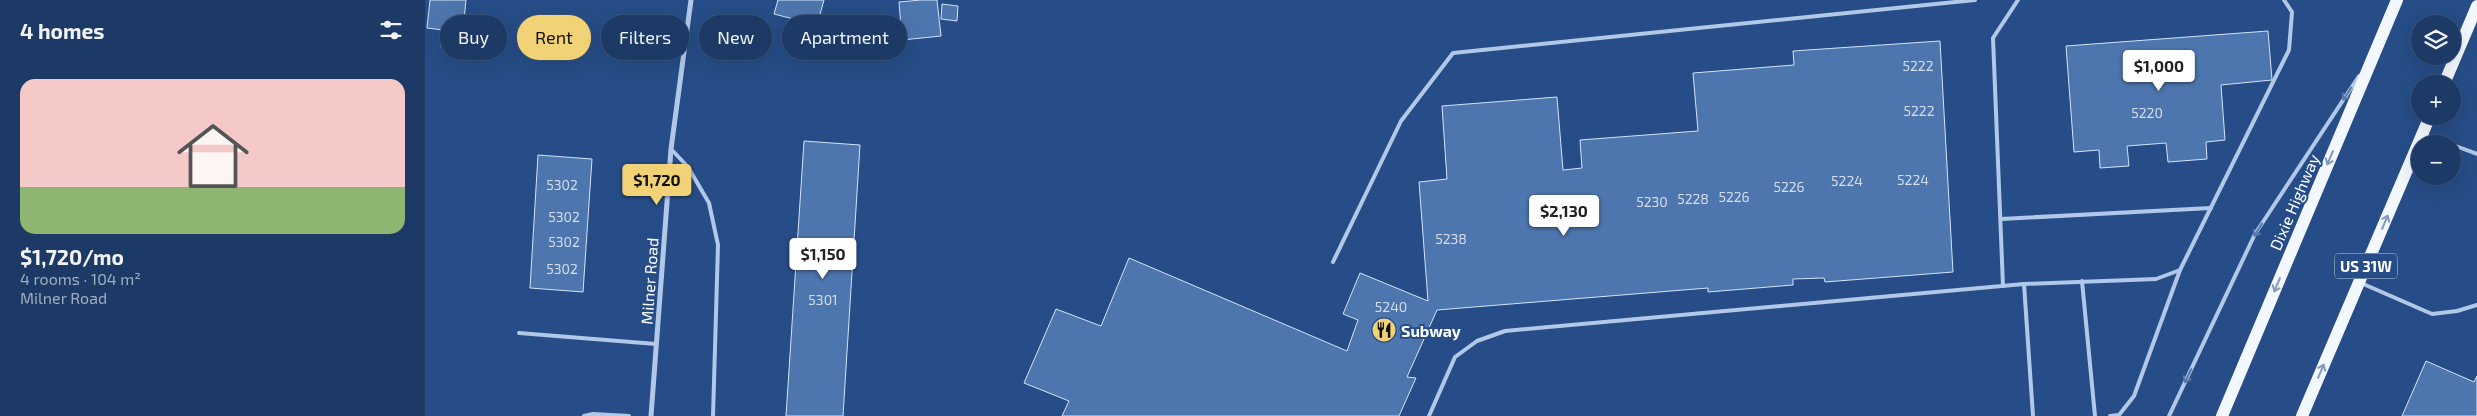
<!DOCTYPE html>
<html lang="en">
<head>
<meta charset="utf-8">
<style>
  :root { --surface:#1c3a65; --page:#25416b; --text:#f1f3f6; --muted:#a0adbf; --line:#3a5479; --accent:#f2d276 }
  body { margin:0; font-family:"Exo 2",sans-serif; background:var(--page); color:var(--text); height:100vh; display:flex; flex-direction:column; font-size:19px; white-space:nowrap }
  * { box-sizing:border-box; margin:0 }
  p { font-size:16px; color:var(--muted) }
  .icon { flex:none; width:28px; height:28px; fill:none; stroke:currentColor; stroke-width:2; stroke-linecap:round; stroke-linejoin:round }
  .map { position:relative; flex:1; overflow:hidden }
  .side { display:flex; flex-direction:column; background:var(--surface); width:425px }
  .side>* { flex:none }
  .top-card { position:absolute; left:15px; top:15px; width:475px; height:45px; display:flex; gap:10px }
  .fabs { position:absolute; left:1986px; top:15px; display:grid; gap:10px }
  .fabs a { display:grid; place-items:center; width:50px; height:50px; border-radius:50%; background:var(--surface); box-shadow:0 5px 20px #0002,0 0 0 1px var(--line); font-size:25px }
  .price { position:absolute; translate:-50% -42px; padding:0 11px; border-radius:5px; background:#fff; color:#222; font-size:16px; line-height:32px; filter:drop-shadow(0 1px 2px #0008) }
  .price::after { content:''; position:absolute; left:50%; top:30px; width:15px; height:11px; margin-left:-8px; background:inherit; clip-path:polygon(0 0,100% 0,50% 100%) }
  .price.selected { background:var(--accent); color:#111 }
  ul { padding:0; list-style:none }
  li { display:grid; align-content:center; gap:10px; height:265px; padding:0 20px }
  li+li { border-top:1px solid var(--line) }
  li span { display:grid; place-items:center; height:155px; border-radius:15px; color:#555 }
  li>.icon { margin-inline-start:auto }
  span .icon { width:90px; height:90px; fill:#fffc; stroke-width:1 }
  li b { font-size:21px }
  h2 { display:flex; justify-content:space-between; align-items:center; height:60px; padding:0 20px; font-size:21px }
  .pill { padding:0 18px; border-radius:22px; background:var(--surface); box-shadow:0 5px 20px #0002,0 0 0 1px var(--line); font-size:18px; line-height:45px }
  .pill.selected { background:var(--accent); color:#111 }
  main { display:flex; flex:1; min-height:0 }
  .map>svg:first-child { display:block }
  .building { fill:#4e76ae; stroke:#d5e3f7 }
  .lines { fill:none; stroke-linecap:round; stroke-linejoin:round }
  .lane { stroke:#b1c8e8; stroke-width:4 }
  .street { stroke:#b1c8e8; stroke-width:5 }
  .primary { stroke:#f3f7fe; stroke-width:12 }
  .oneway { stroke:#5778a9 }
  .oneway2 { stroke:#829abd }
  .labels { text-anchor:middle; dominant-baseline:central; stroke-width:4; stroke-linejoin:round; paint-order:stroke }
  .number-label { font-size:14px; fill:#d3ddeb }
  .shield { fill:#264d87; stroke:#becadb; stroke-width:1 }
  .shield-label { font-size:15px; font-weight:bold; fill:#fff }
  .street-label { font-size:16px; fill:#fff; stroke:#264d87 }
  .poi-label { font-size:16px; font-weight:bold; fill:#fff; stroke:#264d87; text-anchor:start }
</style>
</head>
<body>
<main>
<section class="side">
<h2>4 homes<svg class="icon" aria-label="filters" viewBox="0 0 24 24"><path d="M4 7h16M4 17h16"/><circle cx="9" cy="7" r="2"/><circle cx="15" cy="17" r="2"/></svg></h2>
<ul>
<li><span style="background:linear-gradient(#f6c9c9 70%,#8fb573 0)"><svg class="icon" aria-label="home" viewBox="0 0 24 24"><path d="M3 11l9-7 9 7M6 9v11h12V9"/></svg></span><div><b>$1,720/mo</b><p>4 rooms · 104 m²</p><p>Milner Road</p></div></li>
</ul>
</section>
<div class="map">
<svg width="2052" height="416" viewBox="0 0 2052 416">
  <rect width="100%" height="100%" fill="#264d87"/>
  <g class="building">
    <polygon points="5,0 41,0 36,49 16,47 18,30 2,28"/>
    <polygon points="353,0 399,0 392,25 349,14"/>
    <polygon points="496,0 512,0 516,36 477,40 474,2"/>
    <polygon points="517,4 533,6 532,21 516,19"/>
    <polygon points="1843,31 1847,80 1796,85 1800,140 1781,142 1782,159 1743,162 1741,143 1702,146 1704,166 1675,168 1674,150 1649,152 1641,46"/>
    <polygon points="1515,41 1528,272 1400,282 1399,278 1368,279 1368,285 1283,292 1283,288 1012,310 982,377 991,378 974,416 637,416 644,401 599,383 631,309 676,326 704,258 922,351 933,320 918,314 935,273 1003,301 994,182 1022,179 1017,106 1132,97 1138,170 1157,168 1155,140 1273,131 1268,73 1369,65 1368,51"/>
    <polygon points="379,141 435,145 418,416 361,416"/>
    <polygon points="113,155 167,159 158,292 105,288"/>
    <polygon points="2001,361 2049,382 2052,376 2052,416 1977,416"/>
  </g>
  <g class="lines">
    <g class="lane">
      <polyline points="1999,135 2024,144"/>
      <polyline points="2028,145 2052,154"/>
      <polyline points="246,149 263,167 284,203 293,245 288,416"/>
      <polyline points="1576,219 1786,208"/>
      <polyline points="908,262 976,121 1028,53 1550,0"/>
      <polyline points="1657,281 1670,416"/>
      <polyline points="1936,283 2007,314 2032,311 2052,305"/>
      <polyline points="1599,284 1731,279 1755,270 1864,50 1867,12 1859,0"/>
      <polyline points="1578,286 1568,38 1593,0"/>
      <polyline points="94,333 231,344"/>
      <polyline points="159,416 168,414 204,416"/>
      <polyline points="1004,416 1030,357 1052,341 1080,331 1599,284 1608,416"/>
      <polyline points="1685,416 1694,415 1709,396 1755,270"/>
      <polyline points="1744,416 1830,234 1934,76"/>
    </g>
    <polyline class="street" points="226,416 246,149 266,0"/>
    <g class="primary">
      <polyline points="2019,84 2052,6"/>
      <polyline points="1797,416 1972,0"/>
      <polyline points="1877,416 2005,116"/>
    </g>
  </g>
  <defs><path id="oneway-shaft" d="M-6 0H5M1.5-3L5.5 0L1.5 3" fill="none" stroke-width="1.6" stroke-linecap="round" stroke-linejoin="round" transform="scale(1.25)"/></defs>
  <g class="oneway">
    <use href="#oneway-shaft" transform="translate(1922 94) rotate(123)"/>
    <use href="#oneway-shaft" transform="translate(1833 230) rotate(122)"/>
    <use href="#oneway-shaft" transform="translate(1763 376) rotate(115)"/>
  </g>
  <g class="oneway2">
    <use href="#oneway-shaft" transform="translate(1905 158) rotate(113)"/>
    <use href="#oneway-shaft" transform="translate(1960 222) rotate(-67)"/>
    <use href="#oneway-shaft" transform="translate(1852 285) rotate(113)"/>
    <use href="#oneway-shaft" transform="translate(1896 371) rotate(-67)"/>
  </g>
  <defs>
    <symbol id="restaurant-disc" viewBox="-11 -11 22 22"><circle r="9.5" fill="#f2d276" stroke="#264d87"/><path d="M-5-6h1v4h1v-4h1v4h1v-4h1v5L-1.5 .5V6h-2V.5L-5-1ZM5-6V6H3V1.5H1.5Q1.5-4 5-6Z" fill="#111"/></symbol>
  </defs>
  <g fill-rule="evenodd">
    <use href="#restaurant-disc" x="945" y="316" width="28" height="28"/>
  </g>
  <g class="labels">
    <g class="number-label">
      <text x="1493" y="65">5222</text>
      <text x="1494" y="110">5222</text>
      <text x="1722" y="112">5220</text>
      <text x="1488" y="179">5224</text>
      <text x="1422" y="180">5224</text>
      <text x="137" y="184">5302</text>
      <text x="1364" y="186">5226</text>
      <text x="1309" y="196">5226</text>
      <text x="1268" y="198">5228</text>
      <text x="1227" y="201">5230</text>
      <text x="139" y="216">5302</text>
      <text x="1026" y="238">5238</text>
      <text x="139" y="241">5302</text>
      <text x="137" y="268">5302</text>
      <text x="398" y="299">5301</text>
      <text x="966" y="306">5240</text>
    </g>
    <rect class="shield" x="1910" y="253.5" width="62" height="25" rx="4"/>
    <g class="shield-label">
      <text x="1941" y="266">US 31W</text>
    </g>
    <g class="street-label">
      <text transform="translate(1869 202) rotate(-67)">Dixie Highway</text>
      <text transform="translate(224 281) rotate(-86)">Milner Road</text>
    </g>
    <g class="poi-label">
      <text x="976" y="330">Subway</text>
    </g>
  </g>
</svg>
<div class="fabs">
<a><svg class="icon" aria-label="layers" viewBox="0 0 24 24"><path d="M12 4l9 5-9 5-9-5zM3 14l9 5 9-5"/></svg></a>
<a>+</a>
<a>−</a>
</div>
<b class="price" style="left:1734px;top:92px">$1,000</b>
<b class="price selected" style="left:232px;top:206px">$1,720</b>
<b class="price" style="left:1139px;top:237px">$2,130</b>
<b class="price" style="left:398px;top:280px">$1,150</b>
<div class="top-card">
<a class="pill">Buy</a>
<a class="pill selected">Rent</a>
<a class="pill">Filters</a>
<a class="pill">New</a>
<a class="pill">Apartment</a>
</div>
</div>
</main>
</body>
</html>
